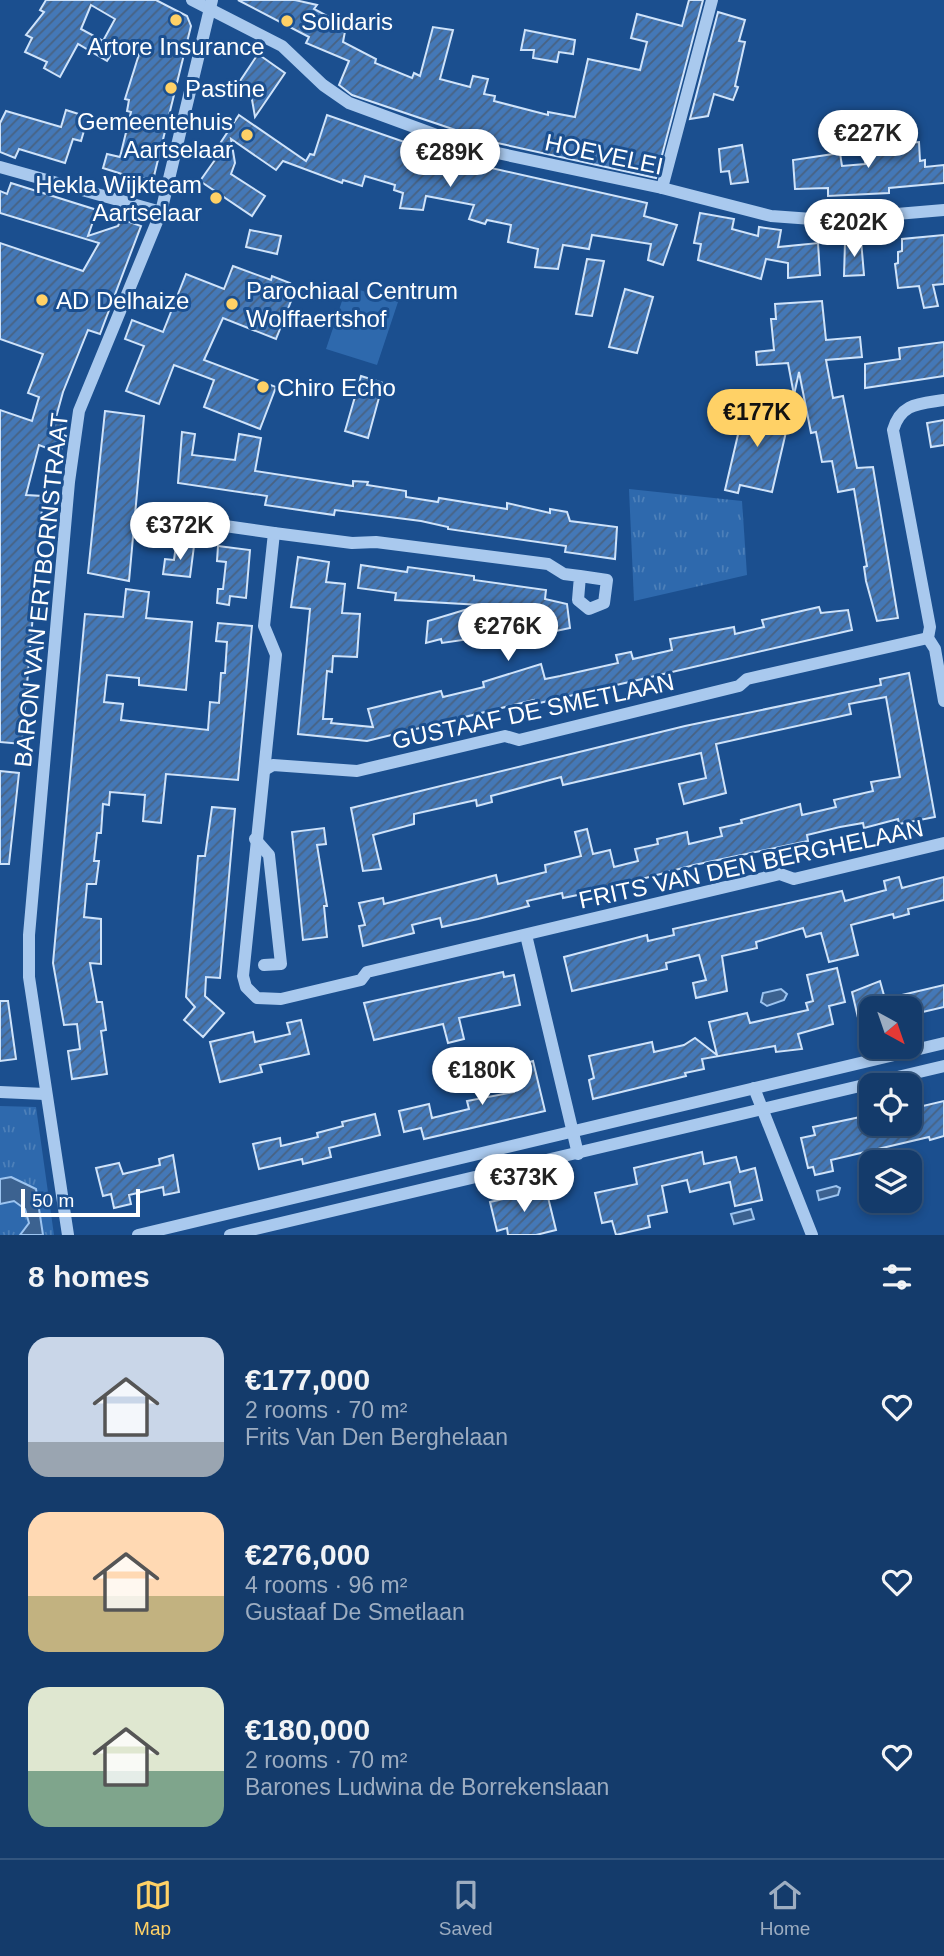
<!DOCTYPE html>
<html lang="en">
<head>
<meta charset="utf-8">
<style>
  :root { --surface:#143b6b; --page:#214673; --text:#f1f3f6; --muted:#9dadc1; --line:#33557e; --accent:#ffd166 }
  body { margin:0; font-family:Arial,sans-serif; background:var(--page); color:var(--text); height:100vh; display:flex; flex-direction:column; font-size:26px; white-space:nowrap }
  * { box-sizing:border-box; margin:0 }
  p { font-size:23px; color:var(--muted) }
  .icon { flex:none; width:38px; height:38px; fill:none; stroke:currentColor; stroke-width:2; stroke-linecap:round; stroke-linejoin:round }
  .map { position:relative; height:1235px; overflow:hidden }
  .drawer { display:flex; flex-direction:column; background:var(--surface); flex:1 }
  .drawer>* { flex:none }
  .needle { width:46px; rotate:140deg }
  .fabs { position:absolute; left:859px; top:996px; display:grid; gap:14px }
  .fabs a { display:grid; place-items:center; width:63px; height:63px; border-radius:14px; background:var(--surface); box-shadow:0 4px 10px #0003,0 0 0 2px var(--line); font-size:35px }
  .scale { position:absolute; left:21px; bottom:18px; width:119px; box-sizing:border-box; padding-left:7px; border:4px solid #fff; border-top:0; font-size:19px; line-height:24px; white-space:nowrap; color:#fff; -webkit-text-stroke:5px #1b4f8f; paint-order:stroke }
  .price { position:absolute; translate:-50% -60px; padding:0 16px; border-radius:24px; background:#fff; color:#222; font-size:23px; line-height:46px; filter:drop-shadow(0 2px 4px #0008) }
  .price::after { content:''; position:absolute; left:50%; top:42px; width:21px; height:16px; margin-left:-10px; background:inherit; clip-path:polygon(0 0,100% 0,50% 100%) }
  .price.active { background:var(--accent); color:#111 }
  ul { padding:0; list-style:none }
  li { display:flex; align-items:center; gap:21px; height:175px; padding:0 28px }
  li span { display:grid; place-items:center; flex:none; width:196px; height:140px; border-radius:21px; color:#555 }
  li>.icon { margin-inline-start:auto }
  span .icon { width:84px; height:84px; fill:#fffc; stroke-width:1 }
  li b { font-size:30px }
  h2 { display:flex; justify-content:space-between; align-items:center; height:84px; padding:0 28px; font-size:30px }
  .tabs { display:flex; justify-content:space-around; align-items:center; height:98px; border-top:2px solid var(--line); background:var(--surface); font-size:19px; color:var(--muted) }
  .tabs a { display:grid; justify-items:center; gap:4px }
  .tabs .active { color:var(--accent) }
  .map>svg:first-child { display:block }
  .grass { fill:#2e69ad }
  .park { fill:url(#park-tufts) }
  .water { fill:#3c6290; stroke:#9cc4f0; stroke-width:2 }
  .building { fill:url(#building-hatch); stroke:#cfe3fa; stroke-width:2; fill-rule:evenodd }
  .lines { fill:none; stroke-linecap:round; stroke-linejoin:round }
  .minor { stroke:#a9c9ee; stroke-width:12 }
  .poi-dot { fill:#ffd166; stroke:#1b4f8f; stroke-width:2.5 }
  .labels { text-anchor:middle; dominant-baseline:central; stroke-width:6; stroke-linejoin:round; paint-order:stroke }
  .poi-label { font-size:24px; fill:#fff; stroke:#1b4f8f; text-anchor:start }
  .street-label { font-size:24px; fill:#fff; stroke:#1b4f8f }
</style>
</head>
<body>
<div class="map">
<svg width="944" height="1235" viewBox="0 0 944 1235">
  <defs>
    <pattern id="park-tufts" width="24" height="20" patternUnits="userSpaceOnUse" patternTransform="scale(1.75)"><rect width="24" height="20" fill="#2e69ad"/><path d="M3 7l-1-3M5 7V3M7 7l1-3M15 17l-1-3M17 17v-4M19 17l1-3" fill="none" stroke="#4d80b9"/></pattern>
    <pattern id="building-hatch" width="6" height="6" patternUnits="userSpaceOnUse" patternTransform="scale(1.75)"><rect width="6" height="6" fill="#4478b7"/><path d="M-1 1l2-2M0 6l6-6M5 7l2-2" fill="none" stroke="#486282"/></pattern>
  </defs>
  <rect width="100%" height="100%" fill="#1b4f8f"/>
  <polygon class="grass" points="347,286 398,302 377,365 326,349"/>
  <g class="park">
    <polygon points="629,489 742,501 747,575 634,601"/>
    <polygon points="0,1106 36,1107 54,1235 43,1235 36,1189 11,1177 0,1179"/>
    <polygon points="14,1201 26,1209 29,1223 20,1235 0,1235 0,1204"/>
  </g>
  <g class="water">
    <polygon points="781,989 787,994 784,1000 767,1006 761,1002 763,993"/>
    <polygon points="11,1177 36,1189 43,1235 20,1235 29,1223 25,1209 14,1201 0,1204 0,1179"/>
    <polygon points="836,1186 840,1188 838,1195 819,1200 817,1191"/>
    <polygon points="751,1209 754,1219 734,1224 731,1214"/>
  </g>
  <g class="building">
    <path d="M46 0H156L187 16 191 26 153 180 142 178 141 180 103 168 107 154 120 157 131 112 127 111 129 100 125 99 140 51 119 42 107 61 78 44 60 77 44 68 47 62 25 52 32 38 26 35 44 12 40 10ZM91 5 115 19 103 41 81 29Z"/>
    <polygon points="238,0 295,0 317,5 314,9 346,26 343,42 376,59 375,63 412,78 414,73 420,76 433,27 453,30 440,79 470,87 473,76 488,79 484,94 495,96 494,101 548,115 548,112 575,117 588,59 640,70 647,42 631,38 637,14 682,26 689,0 703,0 656,178 488,141 352,95 339,85 349,61 306,43 309,37"/>
    <polygon points="718,12 745,20 739,41 745,42 735,86 738,87 733,100 714,94 708,116 690,119"/>
    <polygon points="525,30 575,40 573,54 559,52 557,62 533,58 534,50 521,50"/>
    <polygon points="258,54 285,73 255,117 250,88 240,81"/>
    <polygon points="66,110 88,117 81,141 73,139 65,163 19,149 15,158 0,152 0,123 6,111 61,127"/>
    <polygon points="239,115 306,161 310,154 314,155 327,115 456,160 647,203 644,216 677,225 663,265 648,260 651,244 592,235 589,249 563,245 558,269 535,267 538,249 508,242 511,225 487,220 485,224 469,219 474,205 426,196 423,210 400,208 403,193 394,190 395,185 365,176 362,186 343,180 342,183 283,161 276,170 231,139 235,163 231,174 265,196 252,216 200,181 217,157 213,154"/>
    <polygon points="884,137 885,145 919,142 920,161 925,160 925,167 944,165 944,183 889,188 889,193 828,196 828,188 795,189 793,160 840,153 842,166 865,164 864,138"/>
    <polygon points="742,145 748,182 731,184 729,171 721,172 719,149"/>
    <polygon points="11,183 97,210 88,236 118,226 121,219 141,226 100,334 88,330 63,392 55,421 62,424 58,433 66,436 60,453 39,445 26,495 43,496 22,744 0,742 0,410 32,421 39,397 28,393 43,354 0,339 0,243 83,271 99,243 0,213 0,191 7,194"/>
    <polygon points="700,213 734,219 732,229 758,236 759,227 781,230 778,247 818,243 820,275 788,278 788,263 766,259 761,279 698,260 701,244 694,243"/>
    <polygon points="250,230 281,236 277,254 246,247"/>
    <polygon points="944,235 944,284 933,285 938,306 924,308 919,286 898,288 895,264 898,263 898,252 902,251 902,239"/>
    <polygon points="861,240 864,275 844,276 845,242"/>
    <polygon points="587,259 604,261 592,316 576,314"/>
    <polygon points="233,266 271,280 272,276 290,283 288,288 295,291 276,339 223,318 204,360 276,387 260,429 204,407 214,380 174,365 159,404 126,391 144,346 125,339 132,320 163,332 186,274 224,289"/>
    <polygon points="625,289 653,297 637,353 609,347"/>
    <polygon points="822,301 826,340 860,337 862,357 826,360 833,398 843,396 857,468 873,467 898,618 877,621 866,581 864,567 867,566 854,489 838,492 832,461 822,462 816,432 811,433 799,372 794,395 788,363 757,365 756,352 774,350 771,319 776,319 775,304"/>
    <polygon points="944,342 944,376 865,388 865,364 900,359 899,348"/>
    <polygon points="361,376 383,383 368,438 345,431"/>
    <polygon points="748,392 761,395 757,411 789,419 772,492 740,485 738,493 725,490"/>
    <polygon points="105,411 144,416 129,581 88,573"/>
    <polygon points="944,420 944,445 931,447 927,423"/>
    <polygon points="182,432 195,434 192,455 235,460 239,434 261,438 255,471 353,486 353,481 368,482 367,485 406,491 406,497 438,502 439,498 507,509 507,503 550,513 550,509 567,512 570,521 617,527 615,559 565,552 566,546 448,529 448,527 421,521 335,510 334,515 265,505 267,496 178,483"/>
    <polygon points="176,545 194,546 190,577 163,574 165,559 174,560"/>
    <polygon points="218,546 250,550 246,598 230,596 229,605 217,603 218,589 223,589 226,562 217,561"/>
    <polygon points="298,557 329,562 326,582 345,584 342,613 360,614 357,657 333,656 332,672 327,671 323,719 332,719 331,723 373,727 368,709 441,691 443,697 472,690 484,687 483,682 541,664 545,679 560,676 618,663 616,655 631,652 633,659 672,650 670,639 734,627 735,634 764,627 762,620 819,607 821,613 848,610 852,630 535,704 534,700 367,741 298,734 310,609 291,607"/>
    <polygon points="361,565 407,572 408,567 474,576 474,580 546,590 545,599 567,604 570,628 542,634 545,620 536,618 537,615 485,606 481,630 468,628 470,639 442,643 441,639 426,643 428,621 481,605 395,600 396,593 358,588"/>
    <polygon points="126,589 149,592 146,618 192,622 186,690 139,685 139,678 107,675 104,702 123,704 121,720 208,730 210,702 219,703 221,673 225,673 227,642 216,641 218,623 252,626 238,780 166,774 161,823 143,821 145,795 110,792 109,805 103,804 101,833 97,833 94,861 99,861 96,884 87,884 84,917 101,919 101,964 90,963 97,1002 102,1002 106,1030 101,1031 107,1074 72,1079 68,1051 80,1049 77,1024 64,1025 53,963 85,614 123,617"/>
    <polygon points="909,673 935,817 899,824 898,819 864,828 863,823 840,827 807,835 808,841 694,865 597,891 563,898 562,893 527,901 529,906 478,919 442,927 440,918 412,925 414,933 363,946 359,926 365,925 359,903 383,898 384,904 496,875 498,884 546,872 545,865 581,856 575,832 587,829 593,854 610,850 614,867 638,861 635,849 658,844 657,839 687,832 689,844 722,836 720,828 742,823 741,820 800,804 802,815 836,807 834,800 873,791 871,782 900,777 886,697 849,704 851,714 716,744 726,793 684,804 679,784 706,778 701,753 563,785 561,777 491,796 492,802 477,806 476,800 414,814 414,824 373,835 381,869 363,871 351,808 685,726 881,685 880,679"/>
    <polygon points="0,771 19,773 9,864 0,864"/>
    <polygon points="212,807 235,809 220,978 206,977 205,996 224,1013 203,1037 184,1020 195,1007 186,997 187,984 198,856 205,856"/>
    <polygon points="324,828 326,844 317,845 327,906 324,906 327,937 303,940 292,832"/>
    <polygon points="899,877 902,888 944,877 944,900 908,909 909,914 894,918 893,914 851,925 858,955 829,962 821,933 806,937 803,928 756,942 757,948 722,956 727,991 696,998 693,983 706,980 699,955 666,963 667,969 572,991 564,957 647,935 648,941 674,935 673,929 842,891 845,901 886,890 884,881"/>
    <polygon points="837,968 845,1002 829,1006 833,1024 798,1034 802,1049 776,1052 775,1046 702,1059 704,1069 685,1073 686,1076 593,1099 589,1080 594,1078 589,1056 652,1042 654,1052 684,1045 695,1038 717,1055 709,1022 747,1013 750,1023 808,1010 806,1003 813,1001 807,975"/>
    <polygon points="503,972 504,977 514,975 520,1005 459,1018 464,1039 448,1043 443,1024 374,1040 364,1003"/>
    <polygon points="880,981 885,999 944,985 944,1007 910,1015 910,1008 872,1008 872,1033 859,1022 852,992"/>
    <polygon points="0,1001 8,1001 16,1059 0,1061"/>
    <polygon points="301,1020 309,1054 260,1065 262,1072 220,1082 210,1042 253,1032 255,1042 290,1034 287,1023"/>
    <polygon points="533,1061 545,1111 424,1139 421,1128 404,1132 399,1111 429,1104 432,1118 469,1109 467,1101 514,1092 508,1068"/>
    <polygon points="944,1101 944,1136 930,1140 929,1137 831,1160 833,1171 815,1175 813,1167 808,1168 801,1138 815,1135 813,1127 865,1116 867,1124 910,1124 910,1109"/>
    <polygon points="375,1114 380,1135 329,1148 331,1157 303,1164 302,1159 259,1169 253,1144 280,1138 281,1146 318,1137 317,1133 343,1126 342,1122"/>
    <polygon points="702,1152 704,1164 736,1157 740,1172 755,1168 762,1200 735,1206 730,1182 690,1192 687,1180 662,1186 667,1212 648,1216 650,1227 616,1235 612,1221 602,1223 595,1193 637,1184 634,1168"/>
    <polygon points="173,1155 179,1192 164,1195 163,1187 129,1195 131,1204 114,1208 111,1194 103,1196 96,1168 119,1163 123,1174 160,1165 159,1159"/>
    <polygon points="546,1189 556,1230 536,1235 508,1235 507,1228 497,1231 490,1202"/>
  </g>
  <g class="lines">
    <g class="minor">
      <polyline points="192,0 282,46 323,85 349,103 469,147 662,188 771,216 826,220 944,210"/>
      <polyline points="0,167 161,212"/>
      <polyline points="662,188 712,0"/>
      <path d="M944 400C919 404 901 403 893 430L930 627 928 638 935 649 944 701"/>
      <polyline points="197,522 274,533 264,626 276,655 243,976 246,987 257,998 281,999 361,980 367,972 780,874 794,879 944,843"/>
      <polyline points="274,533 352,543 376,542 548,564 564,574 580,576 578,600 589,609 604,603 607,580 580,576"/>
      <polyline points="266,769 273,765 357,771 505,736 519,740 739,686 747,679 928,638"/>
      <polyline points="255,839 269,855 281,964 264,965"/>
      <polyline points="526,935 578,1154"/>
      <polyline points="754,1088 812,1235"/>
      <polyline points="0,1092 45,1094"/>
      <polyline points="68,1235 29,977 29,935 69,482 79,411 161,212 212,0"/>
      <polyline points="138,1235 944,1043"/>
      <polyline points="230,1235 944,1066"/>
    </g>
  </g>
  <g class="poi-dot">
    <circle cx="176" cy="20" r="7"/>
    <circle cx="287" cy="21" r="7"/>
    <circle cx="171" cy="88" r="7"/>
    <circle cx="247" cy="135" r="7"/>
    <circle cx="216" cy="198" r="7"/>
    <circle cx="42" cy="300" r="7"/>
    <circle cx="232" cy="304" r="7"/>
    <circle cx="263" cy="387" r="7"/>
  </g>
  <g class="labels">
    <g class="poi-label">
      <text x="301" y="21">Solidaris</text>
      <text x="176" y="46" text-anchor="middle">Artore Insurance</text>
      <text x="185" y="88">Pastine</text>
      <text x="233" y="121" text-anchor="end">Gemeentehuis<tspan x="233" dy="28">Aartselaar</tspan></text>
      <text x="202" y="184" text-anchor="end">Hekla Wijkteam<tspan x="202" dy="28">Aartselaar</tspan></text>
      <text x="246" y="290">Parochiaal Centrum<tspan x="246" dy="28">Wolffaertshof</tspan></text>
      <text x="56" y="300">AD Delhaize</text>
      <text x="277" y="387">Chiro Echo</text>
    </g>
    <g class="street-label">
      <text transform="translate(604 154) rotate(12)">HOEVELEI</text>
      <text transform="translate(41 590) rotate(-84)">BARON VAN ERTBORNSTRAAT</text>
      <text transform="translate(533 711) rotate(-12)">GUSTAAF DE SMETLAAN</text>
      <text transform="translate(751 864) rotate(-12)">FRITS VAN DEN BERGHELAAN</text>
    </g>
  </g>
</svg>
<div class="fabs">
<a><svg class="needle" viewBox="-14 -14 28 28"><path d="M0-13l5 13h-10z" fill="#e53935"/><path d="M0 13l5-13h-10z" fill="#9dadc1"/></svg></a>
<a><svg class="icon" aria-label="locate" viewBox="0 0 24 24"><circle cx="12" cy="12" r="6"/><path d="M12 2v4M12 18v4M2 12h4M18 12h4"/></svg></a>
<a><svg class="icon" aria-label="layers" viewBox="0 0 24 24"><path d="M12 4l9 5-9 5-9-5zM3 14l9 5 9-5"/></svg></a>
</div>
<div class="scale">50 m</div>
<b class="price" style="left:868px;top:170px">€227K</b>
<b class="price" style="left:450px;top:189px">€289K</b>
<b class="price" style="left:854px;top:259px">€202K</b>
<b class="price active" style="left:757px;top:449px">€177K</b>
<b class="price" style="left:180px;top:562px">€372K</b>
<b class="price" style="left:508px;top:663px">€276K</b>
<b class="price" style="left:482px;top:1107px">€180K</b>
<b class="price" style="left:524px;top:1214px">€373K</b>
</div>
<section class="drawer">
<h2>8 homes<svg class="icon" aria-label="filters" viewBox="0 0 24 24"><path d="M4 7h16M4 17h16"/><circle cx="9" cy="7" r="2"/><circle cx="15" cy="17" r="2"/></svg></h2>
<ul>
<li><span style="background:linear-gradient(#c9d6e8 75%,#9aa5b1 0)"><svg class="icon" aria-label="home" viewBox="0 0 24 24"><path d="M3 11l9-7 9 7M6 9v11h12V9"/></svg></span><div><b>€177,000</b><p>2 rooms · 70 m²</p><p>Frits Van Den Berghelaan</p></div><svg class="icon" aria-label="heart" viewBox="0 0 24 24"><path d="M12 20l-8-8c-3-5 5-10 8-4 3-6 11-1 8 4z"/></svg></li>
<li><span style="background:linear-gradient(#ffd9b3 60%,#c2b280 0)"><svg class="icon" aria-label="home" viewBox="0 0 24 24"><path d="M3 11l9-7 9 7M6 9v11h12V9"/></svg></span><div><b>€276,000</b><p>4 rooms · 96 m²</p><p>Gustaaf De Smetlaan</p></div><svg class="icon" aria-label="heart" viewBox="0 0 24 24"><path d="M12 20l-8-8c-3-5 5-10 8-4 3-6 11-1 8 4z"/></svg></li>
<li><span style="background:linear-gradient(#dfe7d0 60%,#7fa58c 0)"><svg class="icon" aria-label="home" viewBox="0 0 24 24"><path d="M3 11l9-7 9 7M6 9v11h12V9"/></svg></span><div><b>€180,000</b><p>2 rooms · 70 m²</p><p>Barones Ludwina de Borrekenslaan</p></div><svg class="icon" aria-label="heart" viewBox="0 0 24 24"><path d="M12 20l-8-8c-3-5 5-10 8-4 3-6 11-1 8 4z"/></svg></li>
</ul>
</section>
<nav class="tabs">
<a class="active"><svg class="icon" aria-label="map" viewBox="0 0 24 24"><path d="M3 6l6-2 6 2 6-2v14l-6 2-6-2-6 2zM9 4v14M15 6v14"/></svg>Map</a>
<a><svg class="icon" aria-label="saved" viewBox="0 0 24 24"><path d="M7 4h10v16l-5-4-5 4z"/></svg>Saved</a>
<a><svg class="icon" aria-label="home" viewBox="0 0 24 24"><path d="M3 11l9-7 9 7M6 9v11h12V9"/></svg>Home</a>
</nav>
</body>
</html>
